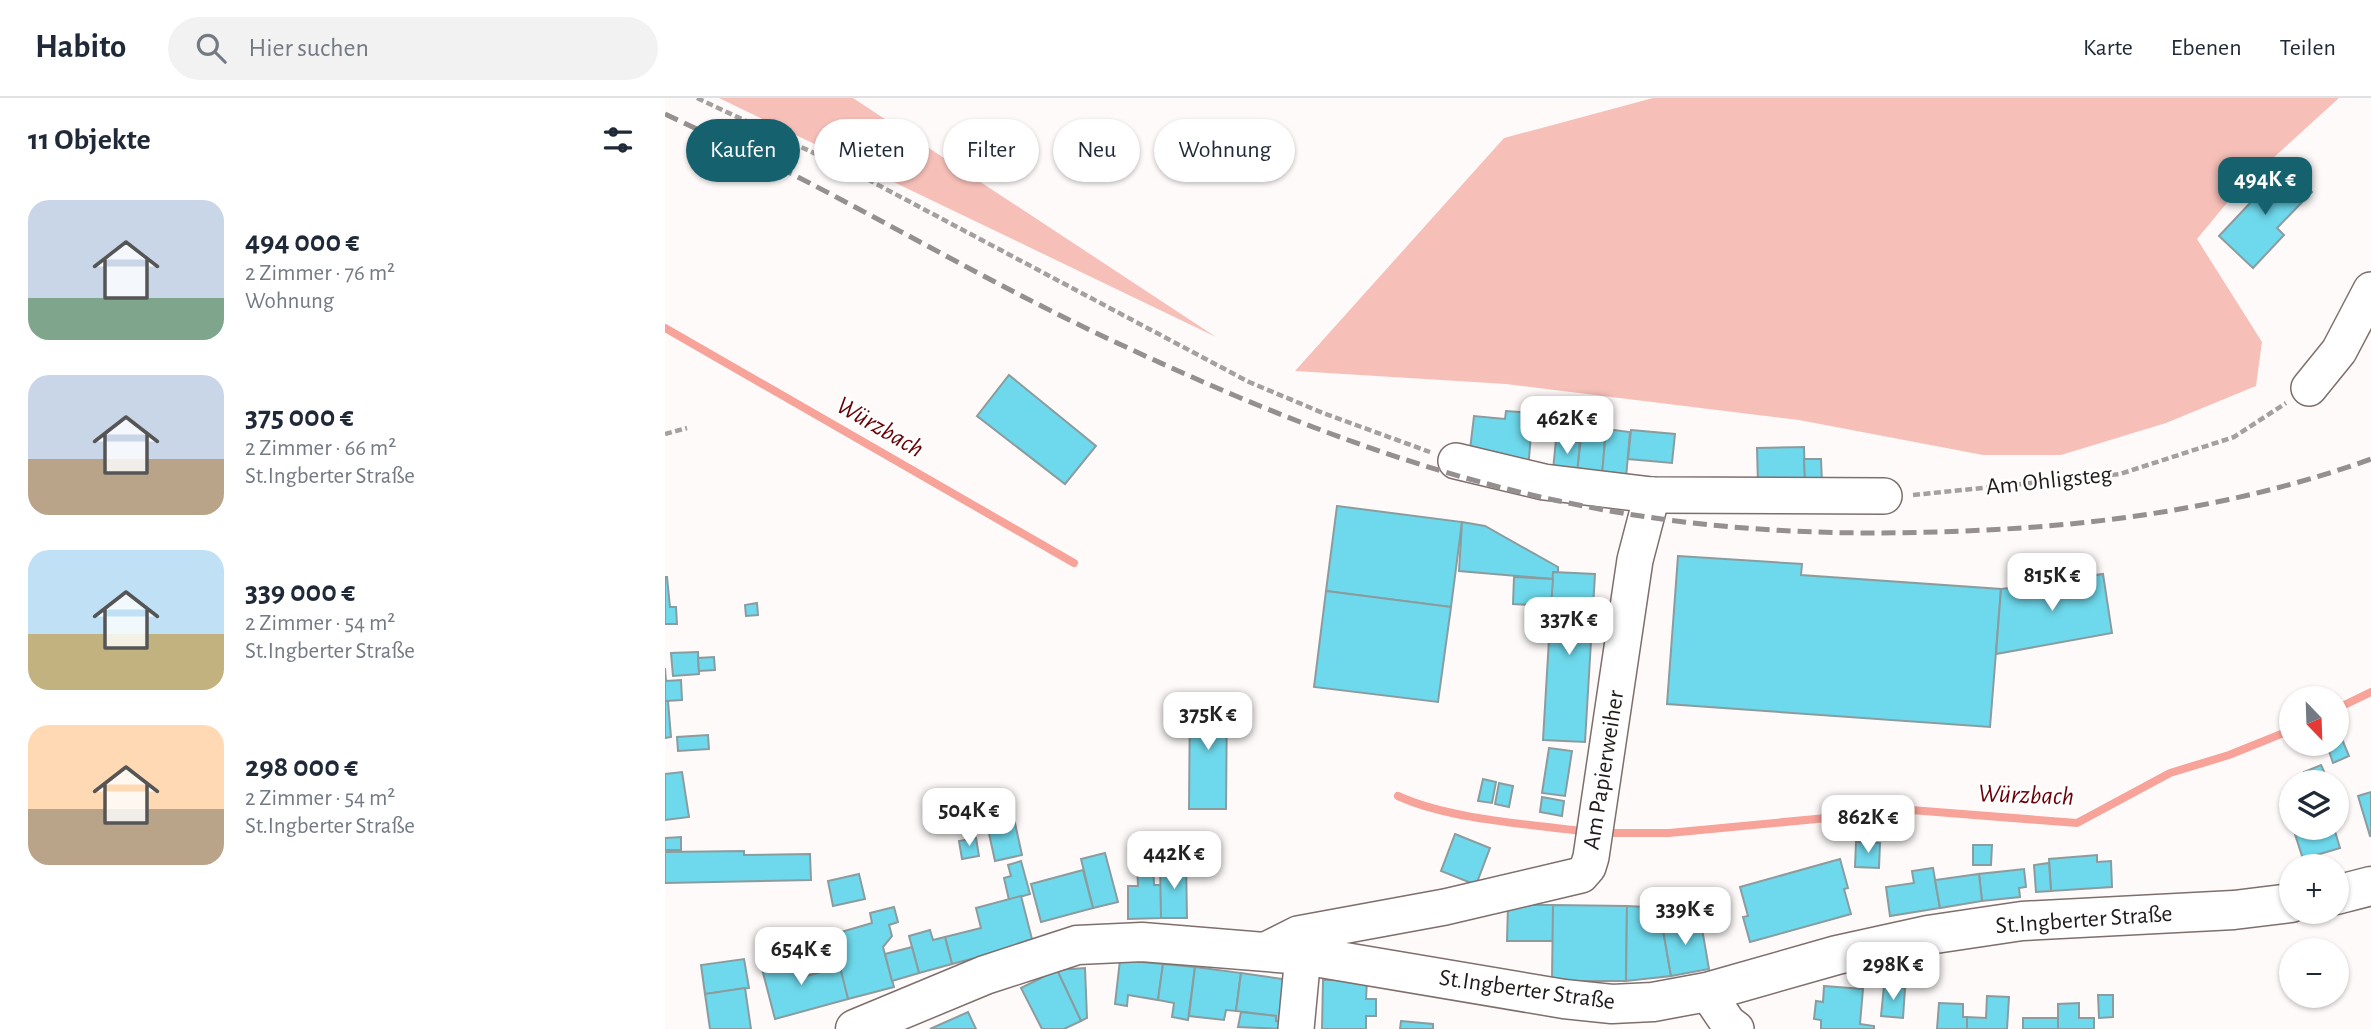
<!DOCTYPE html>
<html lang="de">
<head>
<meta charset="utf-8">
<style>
  :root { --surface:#fff; --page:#f2f2f3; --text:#1f2937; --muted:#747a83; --line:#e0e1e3; --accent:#15616d }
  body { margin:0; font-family:"Alegreya Sans",sans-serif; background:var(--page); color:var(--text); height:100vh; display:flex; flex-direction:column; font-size:26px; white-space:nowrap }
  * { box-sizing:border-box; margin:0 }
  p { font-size:23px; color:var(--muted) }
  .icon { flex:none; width:38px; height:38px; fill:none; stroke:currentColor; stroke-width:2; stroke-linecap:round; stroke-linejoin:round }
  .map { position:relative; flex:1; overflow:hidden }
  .panel { display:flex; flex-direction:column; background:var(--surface); width:665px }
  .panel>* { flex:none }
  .top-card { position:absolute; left:21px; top:21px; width:665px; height:63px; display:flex; gap:14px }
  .needle { width:46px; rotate:157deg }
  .buttons { position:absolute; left:1614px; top:588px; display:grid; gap:14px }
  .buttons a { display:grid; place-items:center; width:70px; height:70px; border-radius:50%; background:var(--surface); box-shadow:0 2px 5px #0004; font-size:35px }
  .price { position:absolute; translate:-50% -60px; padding:0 16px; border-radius:14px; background:#fff; color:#222; font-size:23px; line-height:46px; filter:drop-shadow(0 2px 4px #0008) }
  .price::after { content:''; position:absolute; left:50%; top:42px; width:21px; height:16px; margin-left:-10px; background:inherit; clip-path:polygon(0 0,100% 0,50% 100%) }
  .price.active { background:var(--accent); color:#fff }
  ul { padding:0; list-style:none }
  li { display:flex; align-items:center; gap:21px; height:175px; padding:0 28px }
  li span { display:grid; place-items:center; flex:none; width:196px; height:140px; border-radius:21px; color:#555 }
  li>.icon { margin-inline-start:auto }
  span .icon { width:84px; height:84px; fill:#fffc; stroke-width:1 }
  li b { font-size:30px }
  h2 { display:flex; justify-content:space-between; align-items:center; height:84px; padding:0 28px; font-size:30px }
  .pill { padding:0 24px; border-radius:32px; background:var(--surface); box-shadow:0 2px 5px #0004; font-size:24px; line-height:63px }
  .pill.active { background:var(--accent); color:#fff }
  header { display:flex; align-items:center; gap:42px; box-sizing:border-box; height:98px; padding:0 35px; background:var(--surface); border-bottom:2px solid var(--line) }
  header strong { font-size:33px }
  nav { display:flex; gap:38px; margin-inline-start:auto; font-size:24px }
  .search { width:490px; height:63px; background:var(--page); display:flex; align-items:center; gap:18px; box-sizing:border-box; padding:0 24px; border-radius:38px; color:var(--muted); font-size:26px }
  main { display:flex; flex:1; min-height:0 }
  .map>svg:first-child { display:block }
  .green { fill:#f6c0b9 }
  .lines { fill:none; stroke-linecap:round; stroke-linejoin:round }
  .stream { stroke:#f7a399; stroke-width:8 }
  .building { fill:#6ed9ec; stroke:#8b9c9f; stroke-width:2 }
  .minor-casing { stroke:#7e6e6c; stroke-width:38 }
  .major-casing { stroke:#7e6e6c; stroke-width:41 }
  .path { stroke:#a4a09f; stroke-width:4.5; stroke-dasharray:7 3.5; stroke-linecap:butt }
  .minor { stroke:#fff; stroke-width:35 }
  .major { stroke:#fff; stroke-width:38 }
  .rail { stroke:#95908f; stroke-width:5; stroke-dasharray:14 7; stroke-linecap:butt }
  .labels { text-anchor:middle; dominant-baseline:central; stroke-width:5; stroke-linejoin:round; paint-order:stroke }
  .street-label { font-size:24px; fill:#211b1a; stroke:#fff }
  .water-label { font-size:26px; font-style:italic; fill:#680006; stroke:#fff }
</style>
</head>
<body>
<header>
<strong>Habito</strong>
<div class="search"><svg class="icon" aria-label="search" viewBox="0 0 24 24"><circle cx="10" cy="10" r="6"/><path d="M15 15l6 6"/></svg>Hier suchen</div>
<nav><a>Karte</a><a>Ebenen</a><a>Teilen</a></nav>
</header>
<main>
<section class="panel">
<h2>11 Objekte<svg class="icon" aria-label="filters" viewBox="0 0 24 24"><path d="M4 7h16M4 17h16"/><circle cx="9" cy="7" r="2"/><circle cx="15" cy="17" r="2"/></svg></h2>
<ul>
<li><span style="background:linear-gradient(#c9d6e8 70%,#7fa58c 0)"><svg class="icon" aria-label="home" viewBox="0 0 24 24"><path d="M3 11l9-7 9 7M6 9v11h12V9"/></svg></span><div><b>494 000 €</b><p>2 Zimmer · 76 m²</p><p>Wohnung</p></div></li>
<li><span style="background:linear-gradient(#c9d6e8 60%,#b9a48a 0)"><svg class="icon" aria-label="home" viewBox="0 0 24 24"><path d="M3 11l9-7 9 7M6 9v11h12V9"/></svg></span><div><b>375 000 €</b><p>2 Zimmer · 66 m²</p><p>St.Ingberter Straße</p></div></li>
<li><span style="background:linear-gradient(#bfe0f5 60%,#c2b280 0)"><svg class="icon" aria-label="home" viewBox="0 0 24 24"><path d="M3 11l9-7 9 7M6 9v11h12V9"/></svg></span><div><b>339 000 €</b><p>2 Zimmer · 54 m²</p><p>St.Ingberter Straße</p></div></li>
<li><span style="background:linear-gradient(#ffd9b3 60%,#b9a48a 0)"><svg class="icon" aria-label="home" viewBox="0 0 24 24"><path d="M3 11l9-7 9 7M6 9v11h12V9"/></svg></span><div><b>298 000 €</b><p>2 Zimmer · 54 m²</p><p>St.Ingberter Straße</p></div></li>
</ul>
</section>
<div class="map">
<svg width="1706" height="931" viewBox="0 0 1706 931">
  <rect width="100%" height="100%" fill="#fefafa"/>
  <g class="green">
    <polygon points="54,0 188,0 551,239"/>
    <polygon points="988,0 1674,0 1571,94 1532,141 1597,244 1591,288 1501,325 1396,357 1318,357 1134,322 841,286 630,273 839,40"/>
  </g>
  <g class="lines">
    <g class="stream">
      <polyline points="0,230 409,465"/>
      <polyline points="1671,611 1706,594"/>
      <path d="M733 698C783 721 861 726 916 733"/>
      <polyline points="950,735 1004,735 1246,712 1412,725 1505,675 1564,657 1626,632"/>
    </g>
  </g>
  <g class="building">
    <polygon points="1620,68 1647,94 1612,130 1619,137 1588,170 1554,138"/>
    <polygon points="344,277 431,348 400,386 312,318"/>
    <polygon points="841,313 868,315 863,371 804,360 809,318 840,321"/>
    <polygon points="917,329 941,331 937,377 912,375"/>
    <polygon points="941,331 965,334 961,380 937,377"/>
    <polygon points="966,332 1010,336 1007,365 963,361"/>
    <polygon points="891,342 915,344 912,375 888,372"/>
    <polygon points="1139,349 1140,385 1093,387 1092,350"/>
    <polygon points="1139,361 1156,361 1157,385 1140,385"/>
    <polygon points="672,408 797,424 786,509 661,493"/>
    <polygon points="797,424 820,428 893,469 893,474 888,474 888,481 794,473"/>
    <polygon points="1013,458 1137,466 1136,477 1336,491 1325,629 1002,606"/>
    <polygon points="888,474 930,476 920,644 878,642"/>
    <polygon points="1438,476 1447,535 1331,556 1336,491"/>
    <polygon points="0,479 2,479 5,509 11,509 12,526 0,526"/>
    <polygon points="849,479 888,481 886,508 848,506"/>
    <polygon points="661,493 786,509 773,604 649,589"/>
    <polygon points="92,505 93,517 81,518 80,507"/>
    <polygon points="33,554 34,576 8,578 6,555"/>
    <polygon points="49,559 50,572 34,573 33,560"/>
    <polygon points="0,570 1,583 16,582 17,602 0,603"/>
    <polygon points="525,597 562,597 561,711 524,711"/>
    <polygon points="0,603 3,603 6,639 0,640"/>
    <polygon points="43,637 44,651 13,653 12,639"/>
    <polygon points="1677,641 1684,658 1668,665 1662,647 1671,646 1671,643"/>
    <polygon points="884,650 907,653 900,698 877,695"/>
    <polygon points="1656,667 1662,680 1652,684 1643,684 1639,674"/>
    <polygon points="17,674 24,719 0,722 0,676"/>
    <polygon points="818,681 831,684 827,705 813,703"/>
    <polygon points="834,685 848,688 844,709 830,706"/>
    <polygon points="1706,694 1706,738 1705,738 1693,698"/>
    <polygon points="877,699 899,703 897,718 875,714"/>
    <polygon points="350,725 357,757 330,763 323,731"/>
    <polygon points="1628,730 1669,730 1675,750 1638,761"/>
    <polygon points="790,736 825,750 811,787 776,773"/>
    <polygon points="16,739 16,752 0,752 0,740"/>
    <polygon points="311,740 314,758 297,761 294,743"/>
    <polygon points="1191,744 1215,745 1214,770 1190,769"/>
    <polygon points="1308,747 1327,747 1326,767 1308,767"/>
    <polygon points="79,753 79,757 145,756 146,782 0,785 0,754"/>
    <polygon points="440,755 453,804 428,810 416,761"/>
    <polygon points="1432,757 1432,764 1446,763 1447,789 1386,793 1384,761"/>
    <polygon points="1175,761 1183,790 1179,791 1186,816 1085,844 1078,819 1083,818 1075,789"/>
    <polygon points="356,763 365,796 344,802 339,780 346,778 343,767"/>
    <polygon points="472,763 488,763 489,787 496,787 496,820 463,821 463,788 473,788"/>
    <polygon points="521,765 522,820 496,820 495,766"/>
    <polygon points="1384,765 1386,793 1371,794 1369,767"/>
    <polygon points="1268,770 1275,810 1225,818 1221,789 1249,785 1247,773"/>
    <polygon points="1359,771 1361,789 1354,790 1355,799 1317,803 1314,776"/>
    <polygon points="418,772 428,810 376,824 366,786"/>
    <polygon points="194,776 200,801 168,808 163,783"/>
    <polygon points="1314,776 1317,803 1275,810 1270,782"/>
    <polygon points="356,798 368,845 287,866 280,839 316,830 311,810"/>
    <polygon points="843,807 888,807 888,843 842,843"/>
    <polygon points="888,807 962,808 961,883 887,883"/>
    <polygon points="962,808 982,809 982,829 997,826 1006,878 961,883"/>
    <polygon points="229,809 233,824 224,827 227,838 218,849 229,889 183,901 166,837 207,825 205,815"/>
    <polygon points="1035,819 1044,871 1006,878 997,826"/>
    <polygon points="265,832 268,842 280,839 287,866 254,875 244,838"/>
    <polygon points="247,849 254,875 227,883 220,856"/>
    <polygon points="135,856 141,878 175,869 183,901 110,921 96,867"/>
    <polygon points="79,861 84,890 40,896 36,867"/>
    <polygon points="455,862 498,866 493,902 463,897 462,908 450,906"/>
    <polygon points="498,866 530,869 523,922 507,919 509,905 493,902"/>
    <polygon points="530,869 576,875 571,913 561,912 559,922 524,918"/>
    <polygon points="420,870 422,920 416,923 392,872"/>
    <polygon points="392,872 416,923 399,931 377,931 356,890"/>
    <polygon points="576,875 625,882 619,924 611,923 611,918 571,913"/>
    <polygon points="658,882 702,882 701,901 711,901 711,918 701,918 701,931 657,931"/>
    <polygon points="1159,888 1198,891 1195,926 1209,928 1209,931 1156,931 1156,922 1149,921 1151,903 1158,904"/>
    <polygon points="1219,888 1240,890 1238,920 1216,918"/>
    <polygon points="80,890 86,931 45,931 40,896"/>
    <polygon points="1433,897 1448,897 1448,919 1434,920"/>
    <polygon points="1322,898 1344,899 1342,931 1302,931 1302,919 1321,920"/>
    <polygon points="1274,905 1298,906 1298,919 1302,919 1302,931 1272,931"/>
    <polygon points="1414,905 1414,920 1429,920 1429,931 1393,931 1393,906"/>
    <polygon points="303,914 311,931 265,931"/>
    <polygon points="576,914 611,918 611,923 619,924 618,931 573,929"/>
    <rect x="1358" y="920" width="35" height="11"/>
    <polygon points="736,923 768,926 768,931 735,931"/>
  </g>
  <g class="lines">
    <defs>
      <g id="minor">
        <polyline points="1644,290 1674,253 1706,192"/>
        <polyline points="791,363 879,384 987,397 1219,398"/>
        <polyline points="599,853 633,836 780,809 916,777 923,769 926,759 970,462 987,397"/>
        <polyline points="1042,894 1063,925 1071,931"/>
        <polyline points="631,931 638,857"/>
      </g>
      <g id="major">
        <polyline points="1671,797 1706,788"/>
        <polyline points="190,931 320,877 412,847 477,844 638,857 899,901 947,906 988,904 1042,894 1172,857 1263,837 1357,823 1569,812 1626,805"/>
      </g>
    </defs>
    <use href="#minor" class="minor-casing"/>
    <use href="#major" class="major-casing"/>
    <g class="path">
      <polyline points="32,0 185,72 584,284 658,315 765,354"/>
      <polyline points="0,336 22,330"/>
      <polyline points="1248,397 1455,376 1569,339 1621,305"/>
    </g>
    <use href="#minor" class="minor"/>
    <use href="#major" class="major"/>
    <path class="rail" d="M0 16C44 37 88 56 131 78 230 129 327 185 427 233 576 304 732 369 894 403 1029 432 1160 439 1298 433 1437 428 1575 408 1706 361"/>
  </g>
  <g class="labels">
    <g class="street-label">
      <text transform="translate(1384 383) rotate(-6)">Am Ohligsteg</text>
      <text transform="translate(939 672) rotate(-81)">Am Papierweiher</text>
      <text transform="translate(1419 822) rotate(-4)">St.Ingberter Straße</text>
      <text transform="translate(862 892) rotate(8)">St.Ingberter Straße</text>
    </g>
    <g class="water-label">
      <text transform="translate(215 329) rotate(30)">Würzbach</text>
      <text transform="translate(1361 697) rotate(2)">Würzbach</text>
    </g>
  </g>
</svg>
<div class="buttons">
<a><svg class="needle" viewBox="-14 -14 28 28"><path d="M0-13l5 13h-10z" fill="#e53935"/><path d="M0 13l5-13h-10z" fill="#747a83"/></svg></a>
<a><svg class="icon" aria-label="layers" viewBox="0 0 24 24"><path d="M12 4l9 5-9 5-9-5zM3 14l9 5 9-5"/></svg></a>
<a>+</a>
<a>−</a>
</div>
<b class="price active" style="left:1600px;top:119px">494K €</b>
<b class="price" style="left:902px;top:358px">462K €</b>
<b class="price" style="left:1387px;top:515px">815K €</b>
<b class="price" style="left:904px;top:559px">337K €</b>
<b class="price" style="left:543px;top:654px">375K €</b>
<b class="price" style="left:304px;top:750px">504K €</b>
<b class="price" style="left:1203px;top:757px">862K €</b>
<b class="price" style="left:509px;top:793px">442K €</b>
<b class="price" style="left:1020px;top:849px">339K €</b>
<b class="price" style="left:136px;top:889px">654K €</b>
<b class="price" style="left:1228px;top:904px">298K €</b>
<div class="top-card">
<a class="pill active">Kaufen</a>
<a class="pill">Mieten</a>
<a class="pill">Filter</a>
<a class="pill">Neu</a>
<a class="pill">Wohnung</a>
</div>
</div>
</main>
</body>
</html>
